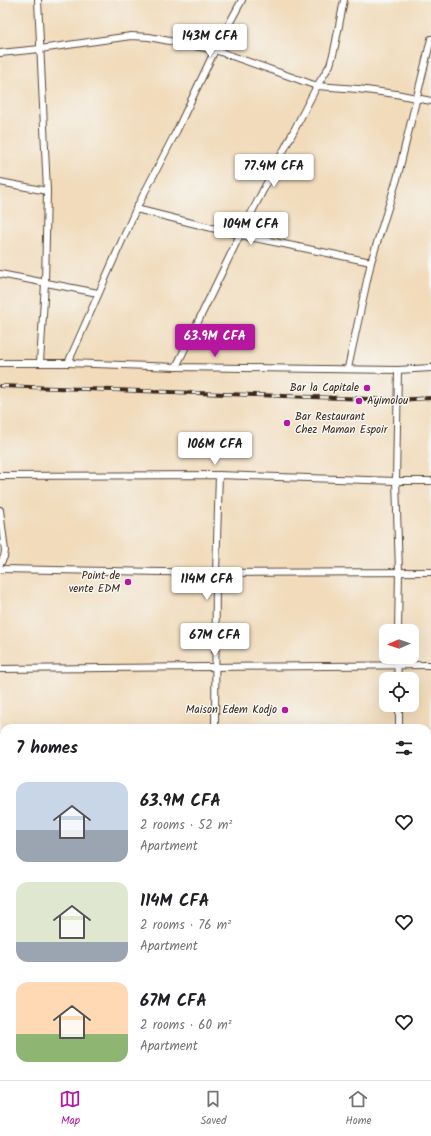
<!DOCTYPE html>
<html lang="en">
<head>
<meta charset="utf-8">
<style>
  :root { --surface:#fff; --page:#f2f2f2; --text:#202124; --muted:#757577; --line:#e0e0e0; --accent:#b5179e }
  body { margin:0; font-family:Kalam,sans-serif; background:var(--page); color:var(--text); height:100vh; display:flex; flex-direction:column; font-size:15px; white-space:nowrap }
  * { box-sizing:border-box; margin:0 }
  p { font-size:13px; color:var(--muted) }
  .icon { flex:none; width:22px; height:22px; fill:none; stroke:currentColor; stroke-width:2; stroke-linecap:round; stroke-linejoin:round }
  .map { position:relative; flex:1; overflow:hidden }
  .side { position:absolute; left:0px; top:724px; width:431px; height:356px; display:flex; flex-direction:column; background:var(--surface); border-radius:12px 12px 0 0; box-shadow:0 4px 16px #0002 }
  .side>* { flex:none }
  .needle { width:26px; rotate:268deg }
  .fabs { position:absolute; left:379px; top:624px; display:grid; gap:8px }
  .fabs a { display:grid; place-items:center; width:40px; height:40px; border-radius:8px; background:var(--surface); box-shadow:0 4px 16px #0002; font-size:20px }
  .price { position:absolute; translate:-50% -34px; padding:0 9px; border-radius:4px; background:#fff; color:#222; font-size:13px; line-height:26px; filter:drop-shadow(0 1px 2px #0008) }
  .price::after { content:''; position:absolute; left:50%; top:24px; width:12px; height:9px; margin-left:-6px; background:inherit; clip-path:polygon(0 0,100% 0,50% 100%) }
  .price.on { background:var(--accent); color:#fff }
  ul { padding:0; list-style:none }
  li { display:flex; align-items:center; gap:12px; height:100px; padding:0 16px }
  li span { display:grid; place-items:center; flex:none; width:112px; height:80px; border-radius:12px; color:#555 }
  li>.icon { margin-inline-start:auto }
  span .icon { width:48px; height:48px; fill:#fffc; stroke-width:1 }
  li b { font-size:17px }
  h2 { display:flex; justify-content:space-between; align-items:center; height:48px; padding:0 16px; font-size:17px }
  .tab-bar { display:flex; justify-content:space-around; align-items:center; height:56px; border-top:1px solid var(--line); background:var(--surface); font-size:11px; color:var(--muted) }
  .tab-bar a { display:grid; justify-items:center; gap:2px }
  .tab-bar .on { color:var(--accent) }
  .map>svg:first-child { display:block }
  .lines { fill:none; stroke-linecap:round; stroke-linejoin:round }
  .minor-casing { stroke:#564536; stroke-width:8 }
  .minor { stroke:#fff; stroke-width:6 }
  .rail-casing { stroke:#3b2a1e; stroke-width:4 }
  .rail { stroke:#f6f6f2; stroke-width:2.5; stroke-dasharray:8; stroke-linecap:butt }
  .poi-dot { fill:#b5179e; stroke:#f6f6f2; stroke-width:1.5 }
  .labels { text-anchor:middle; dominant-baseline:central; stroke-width:3; stroke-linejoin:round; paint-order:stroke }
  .poi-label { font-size:11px; fill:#3b2a1e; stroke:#f6f6f2; text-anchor:end }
</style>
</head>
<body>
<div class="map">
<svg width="431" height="1080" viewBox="0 0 431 1080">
  <rect width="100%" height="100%" fill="#f6f6f2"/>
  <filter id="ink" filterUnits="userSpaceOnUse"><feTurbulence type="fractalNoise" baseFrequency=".025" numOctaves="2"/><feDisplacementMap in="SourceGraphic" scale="8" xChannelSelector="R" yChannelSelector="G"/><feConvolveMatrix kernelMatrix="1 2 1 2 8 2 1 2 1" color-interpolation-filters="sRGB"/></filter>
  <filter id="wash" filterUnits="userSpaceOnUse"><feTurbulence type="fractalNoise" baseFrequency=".012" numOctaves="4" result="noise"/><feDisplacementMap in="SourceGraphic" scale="16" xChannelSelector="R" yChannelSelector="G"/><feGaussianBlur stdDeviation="0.9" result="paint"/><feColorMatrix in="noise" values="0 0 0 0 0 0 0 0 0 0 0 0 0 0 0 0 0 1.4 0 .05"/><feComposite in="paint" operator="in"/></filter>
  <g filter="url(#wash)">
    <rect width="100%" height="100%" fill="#f1dbbb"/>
  </g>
  <g filter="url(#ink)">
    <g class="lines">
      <defs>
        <g id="minor">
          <polyline points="38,0 47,191 45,283 40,362"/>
          <polyline points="0,53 40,49 131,36 149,37 215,50 317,86 358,89 396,94 431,101"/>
          <polyline points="0,182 47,191"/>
          <polyline points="136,209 240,235 371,262"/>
          <polyline points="0,274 98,293"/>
          <polyline points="0,363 68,363 176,367 398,370 431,368"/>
          <polyline points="68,363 136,209 177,130 215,50 242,0"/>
          <polyline points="176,367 240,235 317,86 330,65 334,51 344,0"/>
          <polyline points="348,368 371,262 397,179 431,39"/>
          <polyline points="0,476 219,475 396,481 431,481"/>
          <polyline points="0,510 5,551 4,557 0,564"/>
          <polyline points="0,569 216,573 431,572"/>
          <polyline points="398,631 399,571 396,481 398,370"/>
          <polyline points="397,657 398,679"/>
          <polyline points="0,669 431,665"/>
          <polyline points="399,705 399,728"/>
          <polyline points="215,728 216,573 219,475"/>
          <polyline points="0,763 4,763"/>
          <polyline points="0,789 4,858"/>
          <polyline points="427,863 431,863"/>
          <polyline points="427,960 431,960"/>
          <polyline points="0,961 4,961"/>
          <polyline points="0,1054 4,1054"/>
          <polyline points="427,1056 431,1057"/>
          <polyline points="427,1070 431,1065"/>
          <polyline points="20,1076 20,1080"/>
          <polyline points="212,1076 212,1080"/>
          <polyline points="119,1080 119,1076"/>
          <polyline points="308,1080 309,1076"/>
          <polyline points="420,1080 423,1076"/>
        </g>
      </defs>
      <use href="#minor" class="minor-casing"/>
      <use href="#minor" class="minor"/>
      <defs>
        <polyline id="rail" points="0,386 397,400 431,398"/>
      </defs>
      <use href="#rail" class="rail-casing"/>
      <use href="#rail" class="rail"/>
    </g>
  </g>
  <g class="poi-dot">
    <circle cx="367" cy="388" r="4"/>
    <circle cx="359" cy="401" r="4"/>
    <circle cx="287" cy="423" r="4"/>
    <circle cx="128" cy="582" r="4"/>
    <circle cx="285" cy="710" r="4"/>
  </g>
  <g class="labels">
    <g class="poi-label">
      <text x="359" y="388">Bar la Capitale</text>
      <text x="367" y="401" text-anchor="start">Ayimolou</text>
      <text x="295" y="417" text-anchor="start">Bar Restaurant<tspan x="295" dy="13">Chez Maman Espoir</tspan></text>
      <text x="120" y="576">Point de<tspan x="120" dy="13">vente EDM</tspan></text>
      <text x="277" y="710">Maison Edem Kodjo</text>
    </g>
  </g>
</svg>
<div class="fabs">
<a><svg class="needle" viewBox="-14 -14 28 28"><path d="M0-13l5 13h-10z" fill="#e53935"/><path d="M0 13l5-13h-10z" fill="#757577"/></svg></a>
<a><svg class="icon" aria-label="locate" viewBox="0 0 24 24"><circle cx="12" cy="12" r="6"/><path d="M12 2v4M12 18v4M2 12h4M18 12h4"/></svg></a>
</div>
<b class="price" style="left:210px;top:58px">143M CFA</b>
<b class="price" style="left:274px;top:188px">77.4M CFA</b>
<b class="price" style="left:251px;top:246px">104M CFA</b>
<b class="price on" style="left:215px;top:358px">63.9M CFA</b>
<b class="price" style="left:215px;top:466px">106M CFA</b>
<b class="price" style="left:207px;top:601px">114M CFA</b>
<b class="price" style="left:215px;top:657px">67M CFA</b>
<section class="side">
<h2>7 homes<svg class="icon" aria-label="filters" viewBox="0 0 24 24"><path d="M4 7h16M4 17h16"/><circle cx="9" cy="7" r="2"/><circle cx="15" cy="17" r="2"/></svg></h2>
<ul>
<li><span style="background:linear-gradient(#c9d6e8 60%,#9aa5b1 0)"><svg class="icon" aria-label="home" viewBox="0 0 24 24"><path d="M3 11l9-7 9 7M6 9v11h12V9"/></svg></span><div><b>63.9M CFA</b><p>2 rooms · 52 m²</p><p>Apartment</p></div><svg class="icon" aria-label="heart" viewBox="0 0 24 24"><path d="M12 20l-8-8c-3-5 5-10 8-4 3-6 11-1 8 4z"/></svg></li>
<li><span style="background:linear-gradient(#dfe7d0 75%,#9aa5b1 0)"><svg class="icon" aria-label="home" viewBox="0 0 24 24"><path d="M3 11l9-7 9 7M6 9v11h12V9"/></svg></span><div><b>114M CFA</b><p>2 rooms · 76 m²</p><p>Apartment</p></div><svg class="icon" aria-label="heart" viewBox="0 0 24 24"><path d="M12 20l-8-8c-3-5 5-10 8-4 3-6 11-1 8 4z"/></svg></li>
<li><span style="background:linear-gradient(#ffd9b3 65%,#8fb573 0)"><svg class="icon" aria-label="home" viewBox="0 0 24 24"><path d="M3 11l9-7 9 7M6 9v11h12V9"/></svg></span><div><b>67M CFA</b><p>2 rooms · 60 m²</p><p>Apartment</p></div><svg class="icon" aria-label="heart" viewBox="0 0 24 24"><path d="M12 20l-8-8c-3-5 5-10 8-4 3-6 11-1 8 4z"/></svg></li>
</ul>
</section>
</div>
<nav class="tab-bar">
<a class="on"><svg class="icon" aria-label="map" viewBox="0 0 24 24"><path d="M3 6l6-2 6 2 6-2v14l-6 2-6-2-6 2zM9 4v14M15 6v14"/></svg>Map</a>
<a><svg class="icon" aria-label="saved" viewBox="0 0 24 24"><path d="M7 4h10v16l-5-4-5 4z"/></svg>Saved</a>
<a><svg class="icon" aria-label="home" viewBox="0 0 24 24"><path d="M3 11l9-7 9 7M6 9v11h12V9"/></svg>Home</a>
</nav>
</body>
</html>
